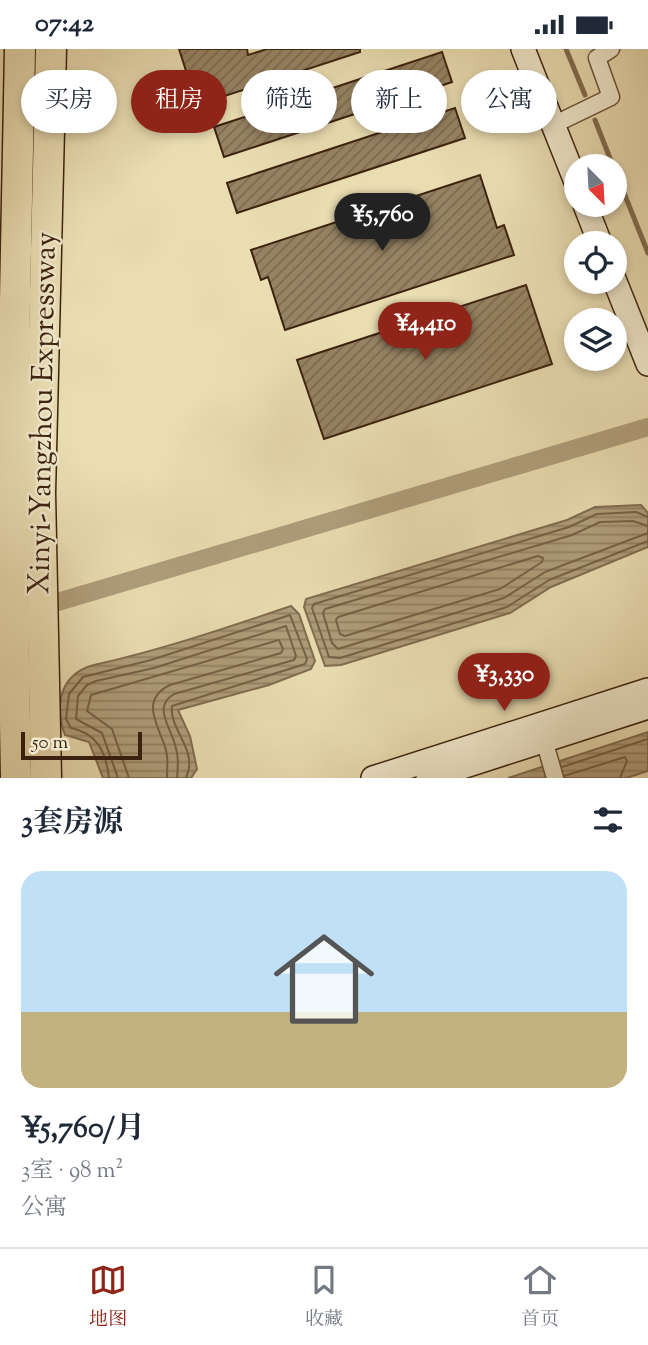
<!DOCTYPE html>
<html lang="zh">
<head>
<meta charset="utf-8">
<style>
  :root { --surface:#fff; --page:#f6f6f7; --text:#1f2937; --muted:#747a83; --line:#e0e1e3; --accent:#8f2418 }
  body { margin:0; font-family:"Sorts Mill Goudy","Noto Serif SC",serif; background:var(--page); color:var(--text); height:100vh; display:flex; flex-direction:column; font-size:26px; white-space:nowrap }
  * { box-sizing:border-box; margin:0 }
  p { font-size:23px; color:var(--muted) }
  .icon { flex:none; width:38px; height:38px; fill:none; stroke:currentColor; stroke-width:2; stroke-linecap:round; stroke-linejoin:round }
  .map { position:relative; height:729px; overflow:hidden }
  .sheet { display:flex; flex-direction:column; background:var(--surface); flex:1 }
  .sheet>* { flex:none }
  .top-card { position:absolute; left:21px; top:21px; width:607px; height:63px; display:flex; gap:14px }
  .needle { width:46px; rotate:156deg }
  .controls { position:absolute; left:564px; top:105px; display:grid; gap:14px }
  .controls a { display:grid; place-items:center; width:63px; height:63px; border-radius:50%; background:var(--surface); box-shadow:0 4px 10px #0003; font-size:35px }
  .scale { position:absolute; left:21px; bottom:18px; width:121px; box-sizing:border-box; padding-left:7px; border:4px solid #3c220e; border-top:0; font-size:19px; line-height:24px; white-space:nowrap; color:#3c220e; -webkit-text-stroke:5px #f1e9cd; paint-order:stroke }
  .price { position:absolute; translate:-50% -60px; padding:0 16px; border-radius:24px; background:var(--accent); color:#fff; font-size:23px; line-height:46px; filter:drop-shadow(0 2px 4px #0008) }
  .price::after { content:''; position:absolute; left:50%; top:42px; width:21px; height:16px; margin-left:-10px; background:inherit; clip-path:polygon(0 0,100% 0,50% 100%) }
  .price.active { background:#222; color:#fff }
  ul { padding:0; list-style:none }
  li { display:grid; align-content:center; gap:14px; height:371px; padding:0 21px }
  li+li { border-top:2px solid var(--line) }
  li span { display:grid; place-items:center; height:217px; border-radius:21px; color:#555 }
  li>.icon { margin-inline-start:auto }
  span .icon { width:126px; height:126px; fill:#fffc; stroke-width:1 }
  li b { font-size:30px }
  h2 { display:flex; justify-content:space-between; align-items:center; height:84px; padding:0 21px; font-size:30px }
  .chip { padding:0 24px; border-radius:32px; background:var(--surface); box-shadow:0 4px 10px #0003; font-size:24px; line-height:63px }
  .chip.active { background:var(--accent); color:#fff }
  .status { display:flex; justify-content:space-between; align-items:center; height:49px; padding:0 35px; background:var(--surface); direction:ltr }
  .status svg { height:19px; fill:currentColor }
  .tabs { display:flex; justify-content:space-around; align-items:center; height:98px; border-top:2px solid var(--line); background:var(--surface); font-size:19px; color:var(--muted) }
  .tabs a { display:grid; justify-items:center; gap:4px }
  .tabs .active { color:var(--accent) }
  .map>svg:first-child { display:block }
  .water { fill:url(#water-rules); stroke:#816c4f; stroke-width:2 }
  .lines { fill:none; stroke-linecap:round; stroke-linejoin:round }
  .shore { stroke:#766044; stroke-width:2 }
  .stream { stroke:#816c4f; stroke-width:5 }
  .canal { stroke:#af9d7a; stroke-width:18 }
  .building { fill:url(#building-hatch); stroke:#3c220e; stroke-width:2 }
  .street-casing { stroke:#685137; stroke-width:19 }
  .secondary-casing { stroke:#3c220e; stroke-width:26 }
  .highway-casing { stroke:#3c220e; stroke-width:33 }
  .street { stroke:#f1e9cd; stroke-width:16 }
  .secondary { stroke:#f1e9cd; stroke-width:23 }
  .highway { stroke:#eaddb2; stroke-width:30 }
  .labels { text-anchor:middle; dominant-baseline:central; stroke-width:5; stroke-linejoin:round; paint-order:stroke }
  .street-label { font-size:30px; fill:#3c220e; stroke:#f1e9cd }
</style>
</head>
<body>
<div class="status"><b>07:42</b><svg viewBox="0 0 49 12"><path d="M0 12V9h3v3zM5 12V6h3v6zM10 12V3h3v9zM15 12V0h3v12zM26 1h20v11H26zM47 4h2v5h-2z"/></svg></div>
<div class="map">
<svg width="648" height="729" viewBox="0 0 648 729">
  <defs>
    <pattern id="water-rules" width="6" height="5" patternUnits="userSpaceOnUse" patternTransform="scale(1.75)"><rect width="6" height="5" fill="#af9d7a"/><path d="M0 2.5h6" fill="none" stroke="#908062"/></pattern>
    <pattern id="building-hatch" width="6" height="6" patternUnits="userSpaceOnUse" patternTransform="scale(1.75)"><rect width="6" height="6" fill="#968363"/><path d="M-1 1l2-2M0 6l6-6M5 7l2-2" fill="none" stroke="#7c6b50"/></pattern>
  </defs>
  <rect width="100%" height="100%" fill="#eaddb2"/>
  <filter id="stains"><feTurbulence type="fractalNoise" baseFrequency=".00286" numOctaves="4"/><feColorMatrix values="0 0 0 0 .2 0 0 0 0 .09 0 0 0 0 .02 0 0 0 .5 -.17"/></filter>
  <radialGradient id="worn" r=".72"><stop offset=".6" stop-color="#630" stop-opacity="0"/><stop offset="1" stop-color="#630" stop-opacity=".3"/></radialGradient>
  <g class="water">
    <polygon points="641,456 648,464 648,498 551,538 510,564 341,616 325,617 304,558 306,550 567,471 595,458"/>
    <path d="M291 557 299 565 315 612 311 620 269 636 178 661 190 687 197 720 191 729H103L89 693 65 686C58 668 57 645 70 630 76 623 85 618 94 616 161 601 226 579 291 557Z"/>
    <polygon points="648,683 648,722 626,729 508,729"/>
  </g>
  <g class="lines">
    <g class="shore">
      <polyline points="648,468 636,463 597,465 569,478 314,555 312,559 329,608 340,609 507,558 549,531 648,492"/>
      <polyline points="648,477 633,472 600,473 572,486 325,560 323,564 332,594 338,600 504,549 545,523 648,484"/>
      <polygon points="538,507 543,509 542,513 500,540 345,587 340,585 336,571 338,568"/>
      <polyline points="562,718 648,690"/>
      <polyline points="564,727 625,708 627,712 620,729"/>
      <path d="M109 729C106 703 97 684 71 679L66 670 69 645 83 628 151 611 290 566 307 610 305 615 172 657C169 677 192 697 189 718 189 722 187 725 186 729"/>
      <path d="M118 729 102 684 76 670 78 647 87 636 96 632 154 619 286 577 296 607 294 611 174 645C152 658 171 678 175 696 179 708 178 716 177 729"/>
      <path d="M129 729 112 680 87 662 91 646 279 591 283 600 281 604 170 636C141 650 156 673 164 695 169 707 167 717 167 729"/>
    </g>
    <g class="stream">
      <polyline points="566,0 585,46"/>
      <polyline points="595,71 613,117"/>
      <polyline points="614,119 648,204"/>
    </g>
    <polyline class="canal" points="34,560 648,378"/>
  </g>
  <g class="building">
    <polygon points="179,0 247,0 248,6 267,0 360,0 360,3 197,56"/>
    <polygon points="442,3 452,33 224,108 214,78"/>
    <polygon points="455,59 465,89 237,164 227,134"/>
    <polygon points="480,126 497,179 504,176 514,206 285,281 268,228 261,231 251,201"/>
    <polygon points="526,236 552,315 324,390 297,311"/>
  </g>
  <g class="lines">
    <defs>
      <g id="street">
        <polyline points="553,76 611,48 597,9 611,0"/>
        <polyline points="542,684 555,729"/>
      </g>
      <g id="secondary">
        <polyline points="523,0 576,133"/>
        <polyline points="585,156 600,194"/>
        <polyline points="614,230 648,315"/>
        <polyline points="373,729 648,641"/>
        <polyline points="428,729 648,658"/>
      </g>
      <g id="highway">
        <polyline points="16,729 11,451 20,0"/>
        <polyline points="46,729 40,444 51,0"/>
      </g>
    </defs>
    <use href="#street" class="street-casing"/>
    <use href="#secondary" class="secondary-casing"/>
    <use href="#highway" class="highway-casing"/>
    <use href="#street" class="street"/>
    <use href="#secondary" class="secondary"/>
    <use href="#highway" class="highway"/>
  </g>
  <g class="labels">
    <g class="street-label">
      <text transform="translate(44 364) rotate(-89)">Xinyi-Yangzhou Expressway</text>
    </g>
  </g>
  <rect width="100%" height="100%" filter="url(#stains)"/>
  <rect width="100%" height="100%" fill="url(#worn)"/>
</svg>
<div class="controls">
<a><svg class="needle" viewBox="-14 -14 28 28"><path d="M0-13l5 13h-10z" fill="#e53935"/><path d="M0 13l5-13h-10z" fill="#747a83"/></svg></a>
<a><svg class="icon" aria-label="locate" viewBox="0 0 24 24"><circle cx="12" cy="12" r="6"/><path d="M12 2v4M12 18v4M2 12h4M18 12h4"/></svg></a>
<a><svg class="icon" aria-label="layers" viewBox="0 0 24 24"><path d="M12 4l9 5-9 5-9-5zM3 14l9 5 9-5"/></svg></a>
</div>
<div class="scale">50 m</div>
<b class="price active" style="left:382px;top:204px">¥5,760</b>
<b class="price" style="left:425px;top:313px">¥4,410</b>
<b class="price" style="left:504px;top:664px">¥3,330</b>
<div class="top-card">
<a class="chip">买房</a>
<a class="chip active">租房</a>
<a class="chip">筛选</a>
<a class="chip">新上</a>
<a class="chip">公寓</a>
</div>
</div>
<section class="sheet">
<h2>3套房源<svg class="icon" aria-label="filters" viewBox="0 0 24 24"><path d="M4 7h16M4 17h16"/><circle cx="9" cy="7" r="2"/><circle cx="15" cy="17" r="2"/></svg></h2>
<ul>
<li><span style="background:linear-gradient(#bfe0f5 65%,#c2b280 0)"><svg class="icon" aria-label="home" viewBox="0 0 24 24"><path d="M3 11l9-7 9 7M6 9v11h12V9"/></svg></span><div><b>¥5,760/月</b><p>3室 · 98 m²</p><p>公寓</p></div></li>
</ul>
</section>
<nav class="tabs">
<a class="active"><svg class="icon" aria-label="map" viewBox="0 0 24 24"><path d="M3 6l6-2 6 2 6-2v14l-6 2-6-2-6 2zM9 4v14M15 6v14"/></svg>地图</a>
<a><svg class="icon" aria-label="saved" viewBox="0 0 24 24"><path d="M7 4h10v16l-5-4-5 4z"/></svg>收藏</a>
<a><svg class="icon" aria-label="home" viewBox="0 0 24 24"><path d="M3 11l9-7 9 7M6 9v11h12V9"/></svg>首页</a>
</nav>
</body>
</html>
